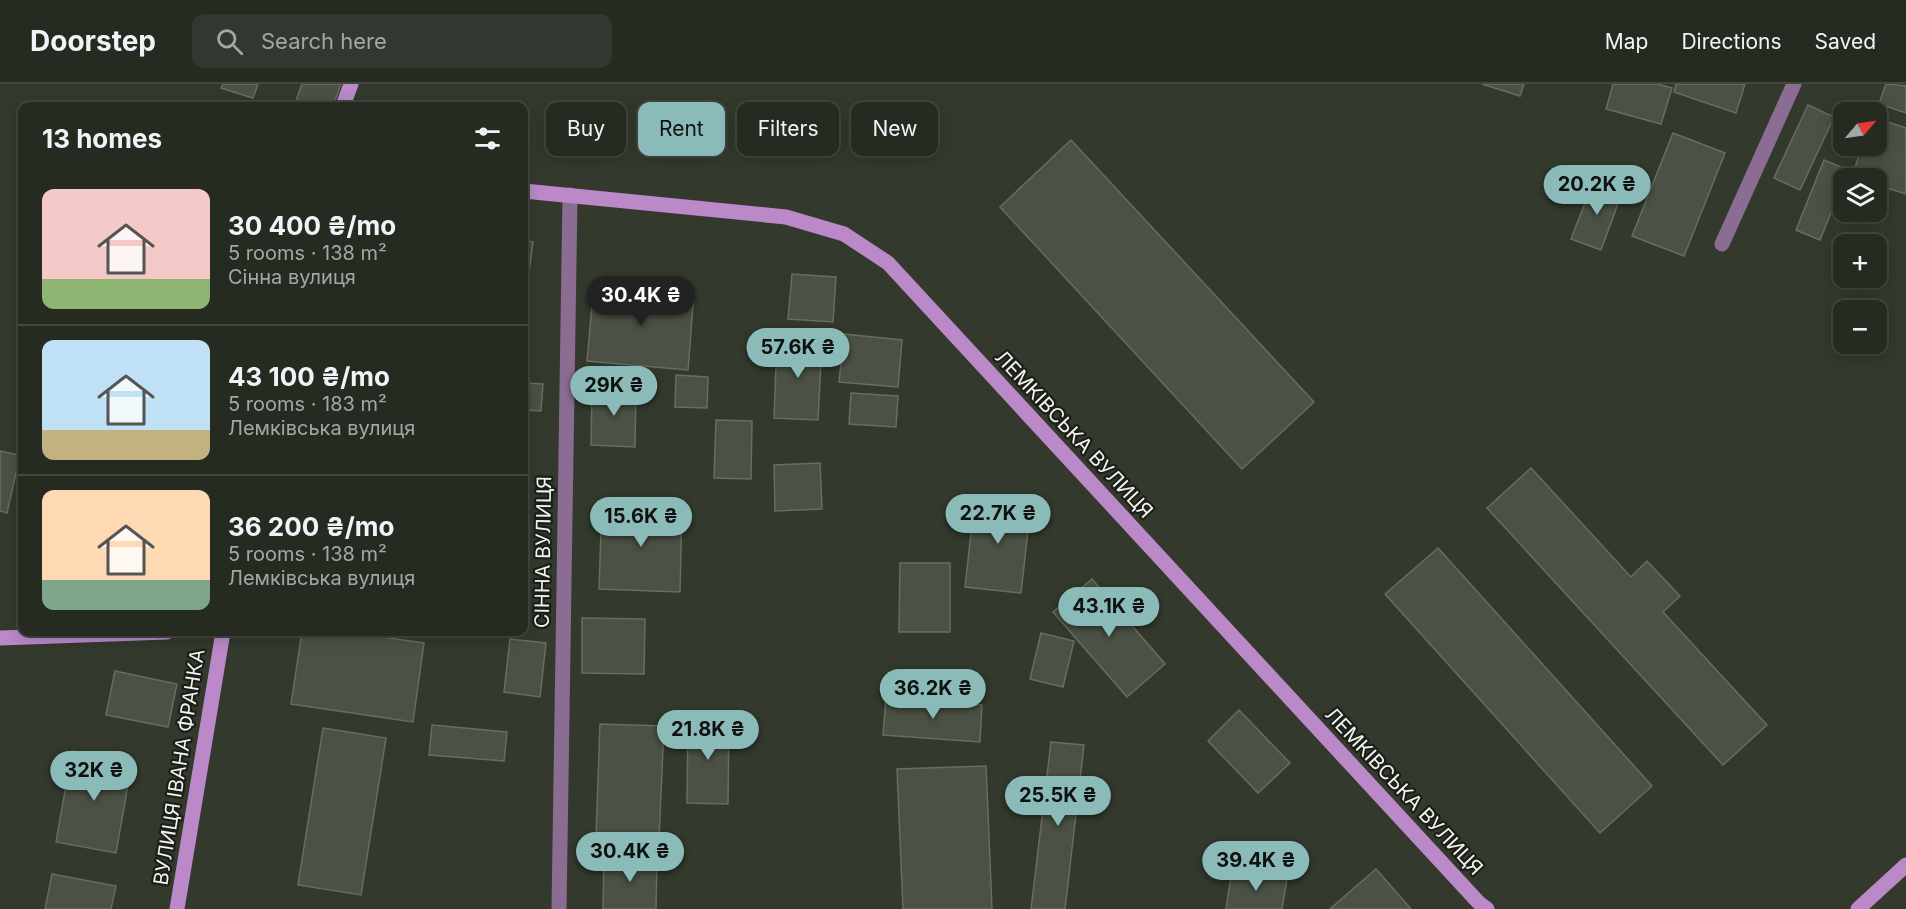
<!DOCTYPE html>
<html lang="en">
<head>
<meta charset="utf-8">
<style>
  :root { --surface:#262b22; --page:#32372f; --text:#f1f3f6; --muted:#a4a7a5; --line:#424740; --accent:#8bbbb9 }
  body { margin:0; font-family:Inter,sans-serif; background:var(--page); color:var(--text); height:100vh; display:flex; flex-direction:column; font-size:22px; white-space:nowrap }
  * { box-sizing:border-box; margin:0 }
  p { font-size:20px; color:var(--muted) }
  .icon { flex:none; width:33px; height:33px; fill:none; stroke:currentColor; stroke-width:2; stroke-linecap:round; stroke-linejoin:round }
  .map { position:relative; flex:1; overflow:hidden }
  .side { position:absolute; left:18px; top:18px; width:510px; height:534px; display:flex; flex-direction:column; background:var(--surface); border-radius:12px; box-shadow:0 3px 15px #0003,0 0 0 2px var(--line) }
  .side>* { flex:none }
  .hud { position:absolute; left:546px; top:18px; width:570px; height:54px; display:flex; gap:12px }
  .needle { width:39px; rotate:61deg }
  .controls { position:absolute; left:1833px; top:18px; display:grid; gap:12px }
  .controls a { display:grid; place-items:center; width:54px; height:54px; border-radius:12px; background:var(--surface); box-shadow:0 3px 15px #0003,0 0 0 2px var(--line); font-size:30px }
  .price { position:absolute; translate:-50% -51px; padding:0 14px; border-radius:21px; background:var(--accent); color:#111; font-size:20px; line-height:39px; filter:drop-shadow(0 2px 3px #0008) }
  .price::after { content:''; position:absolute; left:50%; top:36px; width:18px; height:14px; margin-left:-9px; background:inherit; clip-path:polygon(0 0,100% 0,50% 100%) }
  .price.selected { background:#222; color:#fff }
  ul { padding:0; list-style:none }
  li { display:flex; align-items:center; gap:18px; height:150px; padding:0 24px }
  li+li { border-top:2px solid var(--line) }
  li span { display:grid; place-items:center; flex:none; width:168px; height:120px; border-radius:12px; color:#555 }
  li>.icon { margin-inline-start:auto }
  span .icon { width:72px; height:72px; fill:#fffc; stroke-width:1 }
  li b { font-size:26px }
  h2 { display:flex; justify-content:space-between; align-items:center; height:72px; padding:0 24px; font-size:26px }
  .pill { padding:0 21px; border-radius:12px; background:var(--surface); box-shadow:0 3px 15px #0003,0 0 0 2px var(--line); font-size:21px; line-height:54px }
  .pill.selected { background:var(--accent); color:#111 }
  header { display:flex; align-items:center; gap:36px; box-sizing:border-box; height:84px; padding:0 30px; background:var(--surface); border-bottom:2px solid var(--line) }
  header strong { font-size:28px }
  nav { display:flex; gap:33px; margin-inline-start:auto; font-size:21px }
  .search { width:420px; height:54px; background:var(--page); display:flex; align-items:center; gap:15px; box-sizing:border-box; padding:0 21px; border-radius:12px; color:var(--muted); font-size:22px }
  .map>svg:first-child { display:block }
  .building { fill:#4b5144; stroke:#676e61; stroke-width:1.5 }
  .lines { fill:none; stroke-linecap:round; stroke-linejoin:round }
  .street { stroke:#8b6c93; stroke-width:15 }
  .secondary { stroke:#bb88c8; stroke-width:15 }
  .labels { text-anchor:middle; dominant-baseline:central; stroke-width:4.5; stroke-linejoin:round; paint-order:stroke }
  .street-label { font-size:20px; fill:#f1f5ed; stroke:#1c1f19 }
</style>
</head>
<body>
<header>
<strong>Doorstep</strong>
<div class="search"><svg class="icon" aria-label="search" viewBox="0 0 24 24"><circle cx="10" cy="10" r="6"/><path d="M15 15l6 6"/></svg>Search here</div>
<nav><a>Map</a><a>Directions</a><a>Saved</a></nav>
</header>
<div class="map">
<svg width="1906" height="825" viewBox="0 0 1906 825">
  <rect width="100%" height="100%" fill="#33392d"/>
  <g class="building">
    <polygon points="223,0 258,0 253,14 221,4"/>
    <polygon points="302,0 341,0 333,22 294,22"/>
    <polygon points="1482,0 1524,0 1520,12"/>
    <polygon points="1613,0 1658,0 1672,4 1661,40 1606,25"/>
    <polygon points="1676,0 1745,0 1736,29 1674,8"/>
    <polygon points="1886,0 1906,2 1906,29 1879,20"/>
    <polygon points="1808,21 1834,33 1800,106 1774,94"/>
    <polygon points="1876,34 1906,44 1906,110 1876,101 1876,94 1852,93 1862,62 1876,62"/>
    <polygon points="1673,49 1725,69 1684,172 1632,152"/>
    <polygon points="1071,56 1314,318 1242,385 1000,123"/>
    <polygon points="1824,76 1848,86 1820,156 1796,146"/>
    <polygon points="1593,98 1622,109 1601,166 1571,155"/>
    <polygon points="524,156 533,158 525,220 524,220"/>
    <polygon points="792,190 836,193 833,238 788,235"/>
    <polygon points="594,199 694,209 688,286 587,277"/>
    <polygon points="844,250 902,256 898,303 839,298"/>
    <polygon points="777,255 822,257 818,336 774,334"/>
    <polygon points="676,291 708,293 707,324 675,323"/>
    <polygon points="524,299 543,300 541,327 524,326"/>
    <polygon points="592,303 636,304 635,363 591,361"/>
    <polygon points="851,309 898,312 896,343 849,340"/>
    <polygon points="716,336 752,337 751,395 714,394"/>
    <polygon points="0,367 20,371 7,429 0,427"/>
    <polygon points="820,379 822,425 775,427 774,381"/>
    <polygon points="1531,384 1631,493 1647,477 1680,512 1663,528 1767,641 1723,681 1487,424"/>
    <polygon points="975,413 1031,420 1021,509 965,503"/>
    <polygon points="602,419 682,422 680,508 599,505"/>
    <polygon points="1438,464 1652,702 1600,749 1385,510"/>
    <polygon points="900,479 950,479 950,548 899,548"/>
    <polygon points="1092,495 1165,580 1127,613 1053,528"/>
    <polygon points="582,534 645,535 644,590 582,589"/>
    <polygon points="302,548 346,548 424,559 413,638 291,620"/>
    <polygon points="1041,549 1074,557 1063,603 1030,595"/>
    <polygon points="510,555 546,559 540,613 504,608"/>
    <polygon points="115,587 177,600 168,643 106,631"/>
    <polygon points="886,614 982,621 980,658 883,651"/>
    <polygon points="1239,626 1290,679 1258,709 1208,657"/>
    <polygon points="688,635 729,635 728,720 687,719"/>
    <polygon points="600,640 664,642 659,755 596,752"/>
    <polygon points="432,641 507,648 504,677 429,671"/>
    <polygon points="323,644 386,654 361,811 298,801"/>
    <polygon points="1051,658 1084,661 1065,825 1031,825"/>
    <polygon points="72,667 132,678 116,769 56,758"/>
    <polygon points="986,682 992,825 903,825 897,685"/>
    <polygon points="604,772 657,773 656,825 603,825"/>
    <polygon points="1376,785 1411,825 1330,825"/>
    <polygon points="1232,786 1287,795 1282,825 1226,825"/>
    <polygon points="52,790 116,802 111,825 45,825"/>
  </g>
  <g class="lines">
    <g class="street">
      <polyline points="1722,160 1794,0"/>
      <polyline points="559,825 570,111"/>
    </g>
    <g class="secondary">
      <polyline points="343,22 351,0"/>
      <polyline points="524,107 786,133 844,150 888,179 1479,819 1487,825"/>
      <polyline points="0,554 167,548"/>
      <polyline points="177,825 223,548"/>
      <polyline points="1858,825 1906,781"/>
    </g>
  </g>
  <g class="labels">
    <g class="street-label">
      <text transform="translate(1074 350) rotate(47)">ЛЕМКІВСЬКА ВУЛИЦЯ</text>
      <text transform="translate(543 468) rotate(-89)">СІННА ВУЛИЦЯ</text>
      <text transform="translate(179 683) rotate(-81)">ВУЛИЦЯ ІВАНА ФРАНКА</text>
      <text transform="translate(1404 707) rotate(47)">ЛЕМКІВСЬКА ВУЛИЦЯ</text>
    </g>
  </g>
</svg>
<div class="controls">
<a><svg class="needle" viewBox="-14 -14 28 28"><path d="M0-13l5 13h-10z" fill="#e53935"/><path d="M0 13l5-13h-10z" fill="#a4a7a5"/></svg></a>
<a><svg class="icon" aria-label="layers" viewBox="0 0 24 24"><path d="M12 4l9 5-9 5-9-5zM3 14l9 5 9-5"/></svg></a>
<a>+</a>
<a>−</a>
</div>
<b class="price" style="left:1597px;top:132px">20.2K ₴</b>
<b class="price selected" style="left:641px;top:243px">30.4K ₴</b>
<b class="price" style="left:798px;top:295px">57.6K ₴</b>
<b class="price" style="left:614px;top:333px">29K ₴</b>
<b class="price" style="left:998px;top:461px">22.7K ₴</b>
<b class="price" style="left:641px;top:464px">15.6K ₴</b>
<b class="price" style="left:1109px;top:554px">43.1K ₴</b>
<b class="price" style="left:933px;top:636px">36.2K ₴</b>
<b class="price" style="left:708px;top:677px">21.8K ₴</b>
<b class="price" style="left:94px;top:718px">32K ₴</b>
<b class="price" style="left:1058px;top:743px">25.5K ₴</b>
<b class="price" style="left:630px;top:799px">30.4K ₴</b>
<b class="price" style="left:1256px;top:808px">39.4K ₴</b>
<div class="hud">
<a class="pill">Buy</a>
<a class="pill selected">Rent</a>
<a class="pill">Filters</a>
<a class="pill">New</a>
</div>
<section class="side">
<h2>13 homes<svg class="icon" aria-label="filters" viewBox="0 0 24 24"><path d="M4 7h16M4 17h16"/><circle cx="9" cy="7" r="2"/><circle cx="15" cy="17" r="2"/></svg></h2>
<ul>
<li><span style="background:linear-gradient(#f6c9c9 75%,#8fb573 0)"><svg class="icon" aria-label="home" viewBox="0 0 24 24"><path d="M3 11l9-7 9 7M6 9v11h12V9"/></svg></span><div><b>30 400 ₴/mo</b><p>5 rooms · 138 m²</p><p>Сінна вулиця</p></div></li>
<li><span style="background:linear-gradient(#bfe0f5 75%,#c2b280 0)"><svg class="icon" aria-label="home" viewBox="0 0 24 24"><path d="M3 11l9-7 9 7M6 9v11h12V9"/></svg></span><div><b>43 100 ₴/mo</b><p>5 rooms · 183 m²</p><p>Лемківська вулиця</p></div></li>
<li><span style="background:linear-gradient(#ffd9b3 75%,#7fa58c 0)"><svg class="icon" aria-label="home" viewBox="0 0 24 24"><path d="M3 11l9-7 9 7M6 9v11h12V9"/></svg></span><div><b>36 200 ₴/mo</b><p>5 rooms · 138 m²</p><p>Лемківська вулиця</p></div></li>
</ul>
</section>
</div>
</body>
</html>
